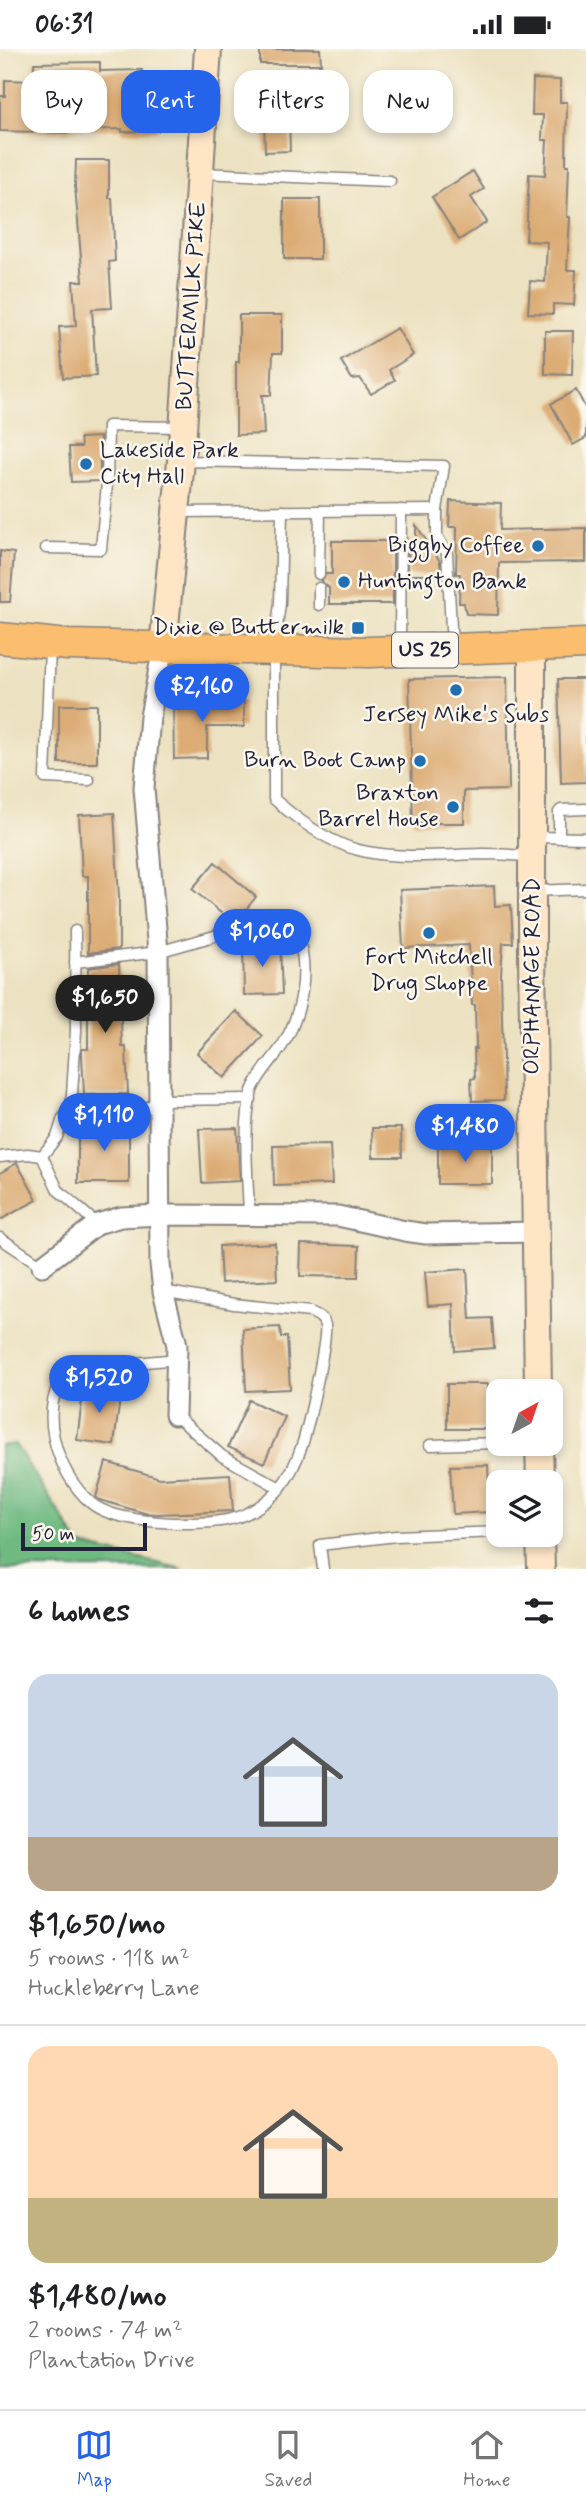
<!DOCTYPE html>
<html lang="en">
<head>
<meta charset="utf-8">
<style>
  :root { --surface:#fff; --page:#f2f2f2; --text:#202124; --muted:#757577; --line:#e0e0e0; --accent:#2563eb }
  body { margin:0; font-family:Mynerve,sans-serif; background:var(--page); color:var(--text); height:100vh; display:flex; flex-direction:column; font-size:26px; white-space:nowrap }
  * { box-sizing:border-box; margin:0 }
  p { font-size:23px; color:var(--muted) }
  .icon { flex:none; width:38px; height:38px; fill:none; stroke:currentColor; stroke-width:2; stroke-linecap:round; stroke-linejoin:round }
  .map { position:relative; height:1520px; overflow:hidden }
  .drawer { display:flex; flex-direction:column; background:var(--surface); flex:1 }
  .drawer>* { flex:none }
  .banner { position:absolute; left:21px; top:21px; width:544px; height:63px; display:flex; gap:14px }
  .needle { width:46px; rotate:40deg }
  .buttons { position:absolute; left:486px; top:1330px; display:grid; gap:14px }
  .buttons a { display:grid; place-items:center; width:77px; height:77px; border-radius:14px; background:var(--surface); box-shadow:0 4px 10px #0003; font-size:35px }
  .scale { position:absolute; left:21px; bottom:18px; width:126px; box-sizing:border-box; padding-left:7px; border:4px solid #22223b; border-top:0; font-size:19px; line-height:24px; white-space:nowrap; color:#22223b; -webkit-text-stroke:5px #fbf7ec; paint-order:stroke }
  .price { position:absolute; translate:-50% -60px; padding:0 16px; border-radius:24px; background:var(--accent); color:#fff; font-size:23px; line-height:46px; filter:drop-shadow(0 2px 4px #0008) }
  .price::after { content:''; position:absolute; left:50%; top:42px; width:21px; height:16px; margin-left:-10px; background:inherit; clip-path:polygon(0 0,100% 0,50% 100%) }
  .price.active { background:#222; color:#fff }
  ul { padding:0; list-style:none }
  li { display:grid; align-content:center; gap:14px; height:371px; padding:0 28px }
  li+li { border-top:2px solid var(--line) }
  li span { display:grid; place-items:center; height:217px; border-radius:21px; color:#555 }
  li>.icon { margin-inline-start:auto }
  span .icon { width:126px; height:126px; fill:#fffc; stroke-width:1 }
  li b { font-size:30px }
  h2 { display:flex; justify-content:space-between; align-items:center; height:84px; padding:0 28px; font-size:30px }
  .chip { padding:0 24px; border-radius:21px; background:var(--surface); box-shadow:0 4px 10px #0003; font-size:24px; line-height:63px }
  .chip.active { background:var(--accent); color:#fff }
  .status { display:flex; justify-content:space-between; align-items:center; height:49px; padding:0 35px; background:var(--surface); direction:ltr }
  .status svg { height:19px; fill:currentColor }
  .tabs { display:flex; justify-content:space-around; align-items:center; height:98px; border-top:2px solid var(--line); background:var(--surface); font-size:19px; color:var(--muted) }
  .tabs a { display:grid; justify-items:center; gap:4px }
  .tabs .active { color:var(--accent) }
  .map>svg:first-child { display:block }
  .forest { fill:#6fba81; stroke:#486e5e; stroke-width:2 }
  .building { fill:#dcac75 }
  .lines { fill:none; stroke-linecap:round; stroke-linejoin:round }
  .lane-casing { stroke:#87827e; stroke-width:13 }
  .street-casing { stroke:#87827e; stroke-width:23 }
  .secondary-casing { stroke:#87827e; stroke-width:30 }
  .primary-casing { stroke:#87827e; stroke-width:33 }
  .lane { stroke:#fff; stroke-width:10 }
  .street { stroke:#fff; stroke-width:19 }
  .secondary { stroke:#fde5c5; stroke-width:26 }
  .primary { stroke:#fbbd6e; stroke-width:30 }
  .poi-dot { fill:#1f6fb2; stroke:#fbf7ec; stroke-width:2.5 }
  .labels { text-anchor:middle; dominant-baseline:central; stroke-width:5; stroke-linejoin:round; paint-order:stroke }
  .shield { fill:#fbf7ec; stroke:#636270; stroke-width:2 }
  .shield-label { font-size:21px; font-weight:bold; fill:#22223b }
  .street-label { font-size:23px; fill:#22223b; stroke:#fbf7ec }
  .poi-label { font-size:23px; fill:#22223b; stroke:#fbf7ec; text-anchor:end }
</style>
</head>
<body>
<div class="status"><b>06:31</b><svg viewBox="0 0 49 12"><path d="M0 12V9h3v3zM5 12V6h3v6zM10 12V3h3v9zM15 12V0h3v12zM26 1h20v11H26zM47 4h2v5h-2z"/></svg></div>
<div class="map">
<svg width="586" height="1520" viewBox="0 0 586 1520">
  <rect width="100%" height="100%" fill="#fbf7ec"/>
  <filter id="ink" filterUnits="userSpaceOnUse"><feTurbulence type="fractalNoise" baseFrequency=".0143" numOctaves="2"/><feDisplacementMap in="SourceGraphic" scale="14" xChannelSelector="R" yChannelSelector="G"/><feConvolveMatrix kernelMatrix="1 2 1 2 8 2 1 2 1" color-interpolation-filters="sRGB"/></filter>
  <filter id="wash" filterUnits="userSpaceOnUse"><feTurbulence type="fractalNoise" baseFrequency=".00686" numOctaves="4" result="noise"/><feDisplacementMap in="SourceGraphic" scale="28" xChannelSelector="R" yChannelSelector="G"/><feGaussianBlur stdDeviation="1.57" result="paint"/><feColorMatrix in="noise" values="0 0 0 0 0 0 0 0 0 0 0 0 0 0 0 0 0 1.4 0 .05"/><feComposite in="paint" operator="in"/></filter>
  <g filter="url(#wash)">
    <rect width="100%" height="100%" fill="#ece1c0"/>
    <polygon class="forest" points="15,1395 80,1496 183,1520 0,1520 0,1397"/>
    <g id="blocks">
      <g class="building">
        <polygon points="260,0 320,0 321,15 260,15"/>
        <polygon points="100,13 100,22 142,21 143,37 157,36 158,82 122,83 122,80 70,81 70,84 0,82 0,47 5,47 5,31 34,32 34,14"/>
        <polygon points="533,30 560,31 560,53 567,53 566,116 569,116 567,168 570,168 567,221 576,221 574,256 553,255 553,265 528,264 530,232 545,233 547,193 526,192 529,125 545,126 547,91 542,91 543,66 532,66"/>
        <polygon points="264,68 289,68 290,102 265,103"/>
        <polygon points="76,111 109,111 109,149 112,149 115,212 109,213 112,259 92,260 96,327 63,329 59,278 76,277 73,232 83,232 75,137"/>
        <polygon points="473,122 484,140 471,148 487,173 459,191 432,148"/>
        <rect x="284" y="150" width="36" height="60"/>
        <polygon points="239,266 282,266 282,304 273,304 271,346 262,346 264,385 236,386 236,313 239,313"/>
        <polygon points="397,279 413,306 389,321 395,331 371,345 360,329 352,330 341,312"/>
        <polygon points="545,282 573,282 572,326 545,325"/>
        <polygon points="576,341 586,360 586,389 573,396 551,355"/>
        <polygon points="100,388 100,432 71,433 69,398 81,398 80,389"/>
        <polygon points="450,452 501,454 500,481 586,479 586,513 499,514 498,566 466,565 464,554 459,554 460,525 456,525 457,478 449,478"/>
        <polygon points="416,476 440,512 441,526 408,526 408,492 416,492"/>
        <polygon points="332,492 393,492 393,555 329,555 329,539 321,532 326,525 332,525"/>
        <polygon points="0,502 14,504 10,553 0,553"/>
        <polygon points="507,628 509,741 464,742 464,774 413,774 409,630"/>
        <polygon points="558,630 586,630 586,733 561,734"/>
        <polygon points="173,652 244,652 244,678 207,678 207,709 174,710"/>
        <rect x="59" y="656" width="38" height="58"/>
        <polygon points="114,764 119,848 119,900 88,904 88,827 82,827 79,766"/>
        <polygon points="215,813 256,848 236,873 233,874 192,840"/>
        <polygon points="494,837 495,857 511,856 513,894 503,894 501,926 504,1051 472,1052 471,1030 475,1029 474,1000 476,1000 475,956 472,956 469,896 403,899 400,841"/>
        <polygon points="280,894 282,945 244,946 243,895"/>
        <polygon points="119,915 122,998 126,998 128,1045 84,1046 82,1005 82,1000 88,1000 88,919"/>
        <polygon points="236,962 263,987 224,1029 197,1004"/>
        <rect x="78" y="1073" width="51" height="61"/>
        <polygon points="237,1079 240,1132 202,1134 199,1080"/>
        <polygon points="372,1079 401,1079 402,1108 373,1108"/>
        <rect x="438" y="1095" width="54" height="40"/>
        <polygon points="330,1096 332,1135 274,1137 273,1097"/>
        <polygon points="17,1114 37,1151 0,1171 0,1124"/>
        <polygon points="275,1194 277,1231 221,1234 219,1197"/>
        <polygon points="301,1195 359,1197 358,1228 300,1227"/>
        <polygon points="467,1220 470,1270 492,1269 494,1299 455,1302 453,1255 428,1257 425,1223"/>
        <polygon points="280,1278 281,1288 287,1288 290,1340 246,1342 243,1280"/>
        <rect x="447" y="1335" width="41" height="45"/>
        <polygon points="84,1336 121,1341 114,1396 77,1391"/>
        <polygon points="249,1351 285,1368 264,1414 228,1398"/>
        <polygon points="106,1413 160,1429 230,1425 233,1462 159,1465 144,1464 100,1451 96,1448"/>
        <polygon points="488,1416 490,1463 453,1465 450,1417"/>
      </g>
    </g>
  </g>
  <g filter="url(#ink)">
    <use href="#blocks" fill-opacity="0" stroke="#87827e" stroke-width="2"/>
    <g class="lines">
      <defs>
        <g id="lane">
          <polyline points="201,124 390,132"/>
          <polyline points="182,412 444,417 437,461 437,487 447,504 452,598"/>
          <path d="M282 462 280 554 274 601V750C300 773 333 797 367 803 405 810 443 806 481 805 497 805 513 806 529 807"/>
          <polyline points="178,463 437,461"/>
          <polyline points="46,499 101,500 107,435 108,377 183,378"/>
          <polyline points="319,525 320,462"/>
          <polyline points="319,539 319,556"/>
          <polyline points="400,597 401,461"/>
          <polyline points="50,598 45,729 89,731"/>
          <polyline points="534,788 586,789"/>
          <polyline points="559,789 559,763 561,761 586,760"/>
          <polyline points="533,842 586,840"/>
          <path d="M75 913 158 903 253 876 285 871C289 877 295 882 298 889 310 922 301 968 282 997 273 1011 257 1027 252 1042 242 1077 248 1130 249 1166"/>
          <polyline points="71,1061 76,982 75,882"/>
          <polyline points="0,1108 28,1105 42,1107"/>
          <polyline points="97,1175 58,1141 42,1107 57,1088 63,1069 71,1061 141,1062 160,1051 251,1050"/>
          <polyline points="0,1189 42,1217"/>
          <path d="M163 1242 234 1255 310 1263C317 1266 323 1268 325 1276 327 1284 319 1324 317 1334 309 1370 303 1411 280 1439 268 1453 249 1466 231 1470 200 1478 115 1475 91 1454 56 1424 34 1355 70 1320L178 1310"/>
          <polyline points="175,1366 222,1407 280,1439"/>
          <polyline points="430,1396 499,1394"/>
          <polyline points="323,1520 320,1496 396,1487 499,1483"/>
        </g>
        <g id="street">
          <polyline points="163,598 150,668 144,739 158,903 160,1215 163,1242 177,1296 175,1366"/>
          <polyline points="42,1217 97,1175 121,1168 160,1166 338,1167 405,1182 426,1185 536,1183"/>
        </g>
        <g id="secondary">
          <polyline points="532,597 532,905 538,1342"/>
          <polyline points="163,598 181,412 208,0"/>
          <polyline points="539,1395 540,1433"/>
          <polyline points="540,1486 541,1520"/>
        </g>
        <polyline id="primary" points="0,589 68,596 369,603 586,595"/>
      </defs>
      <use href="#lane" class="lane-casing"/>
      <use href="#street" class="street-casing"/>
      <use href="#secondary" class="secondary-casing"/>
      <use href="#primary" class="primary-casing"/>
      <use href="#lane" class="lane"/>
      <use href="#street" class="street"/>
      <use href="#secondary" class="secondary"/>
      <use href="#primary" class="primary"/>
    </g>
  </g>
  <g class="poi-dot">
    <circle cx="86" cy="415" r="7"/>
    <circle cx="538" cy="497" r="7"/>
    <circle cx="344" cy="533" r="7"/>
    <rect x="351" y="572" width="14" height="14" rx="3.5"/>
    <circle cx="456" cy="641" r="7"/>
    <circle cx="420" cy="712" r="7"/>
    <circle cx="453" cy="758" r="7"/>
    <circle cx="429" cy="884" r="7"/>
  </g>
  <g class="labels">
    <rect class="shield" x="392" y="583.5" width="66" height="35" rx="5"/>
    <g class="shield-label">
      <text x="425" y="601">US 25</text>
    </g>
    <g class="street-label">
      <text transform="translate(192 257) rotate(-86)">BUTTERMILK PIKE</text>
      <text transform="translate(533 927) rotate(-90)">ORPHANAGE ROAD</text>
    </g>
    <g class="poi-label">
      <text x="100" y="402" text-anchor="start">Lakeside Park<tspan x="100" dy="26">City Hall</tspan></text>
      <text x="524" y="497">Biggby Coffee</text>
      <text x="358" y="533" text-anchor="start">Huntington Bank</text>
      <text x="344" y="579">Dixie @ Buttermilk</text>
      <text x="456" y="666" text-anchor="middle">Jersey Mike's Subs</text>
      <text x="406" y="712">Burn Boot Camp</text>
      <text x="439" y="745">Braxton<tspan x="439" dy="26">Barrel House</tspan></text>
      <text x="429" y="909" text-anchor="middle">Fort Mitchell<tspan x="429" dy="26">Drug Shoppe</tspan></text>
    </g>
  </g>
</svg>
<div class="buttons">
<a><svg class="needle" viewBox="-14 -14 28 28"><path d="M0-13l5 13h-10z" fill="#e53935"/><path d="M0 13l5-13h-10z" fill="#757577"/></svg></a>
<a><svg class="icon" aria-label="layers" viewBox="0 0 24 24"><path d="M12 4l9 5-9 5-9-5zM3 14l9 5 9-5"/></svg></a>
</div>
<div class="scale">50 m</div>
<b class="price" style="left:202px;top:675px">$2,160</b>
<b class="price" style="left:262px;top:920px">$1,060</b>
<b class="price active" style="left:105px;top:986px">$1,650</b>
<b class="price" style="left:104px;top:1104px">$1,110</b>
<b class="price" style="left:465px;top:1115px">$1,480</b>
<b class="price" style="left:99px;top:1366px">$1,520</b>
<div class="banner">
<a class="chip">Buy</a>
<a class="chip active">Rent</a>
<a class="chip">Filters</a>
<a class="chip">New</a>
</div>
</div>
<section class="drawer">
<h2>6 homes<svg class="icon" aria-label="filters" viewBox="0 0 24 24"><path d="M4 7h16M4 17h16"/><circle cx="9" cy="7" r="2"/><circle cx="15" cy="17" r="2"/></svg></h2>
<ul>
<li><span style="background:linear-gradient(#c9d6e8 75%,#b9a48a 0)"><svg class="icon" aria-label="home" viewBox="0 0 24 24"><path d="M3 11l9-7 9 7M6 9v11h12V9"/></svg></span><div><b>$1,650/mo</b><p>5 rooms · 118 m²</p><p>Huckleberry Lane</p></div></li>
<li><span style="background:linear-gradient(#ffd9b3 70%,#c2b280 0)"><svg class="icon" aria-label="home" viewBox="0 0 24 24"><path d="M3 11l9-7 9 7M6 9v11h12V9"/></svg></span><div><b>$1,480/mo</b><p>2 rooms · 74 m²</p><p>Plantation Drive</p></div></li>
</ul>
</section>
<nav class="tabs">
<a class="active"><svg class="icon" aria-label="map" viewBox="0 0 24 24"><path d="M3 6l6-2 6 2 6-2v14l-6 2-6-2-6 2zM9 4v14M15 6v14"/></svg>Map</a>
<a><svg class="icon" aria-label="saved" viewBox="0 0 24 24"><path d="M7 4h10v16l-5-4-5 4z"/></svg>Saved</a>
<a><svg class="icon" aria-label="home" viewBox="0 0 24 24"><path d="M3 11l9-7 9 7M6 9v11h12V9"/></svg>Home</a>
</nav>
</body>
</html>
